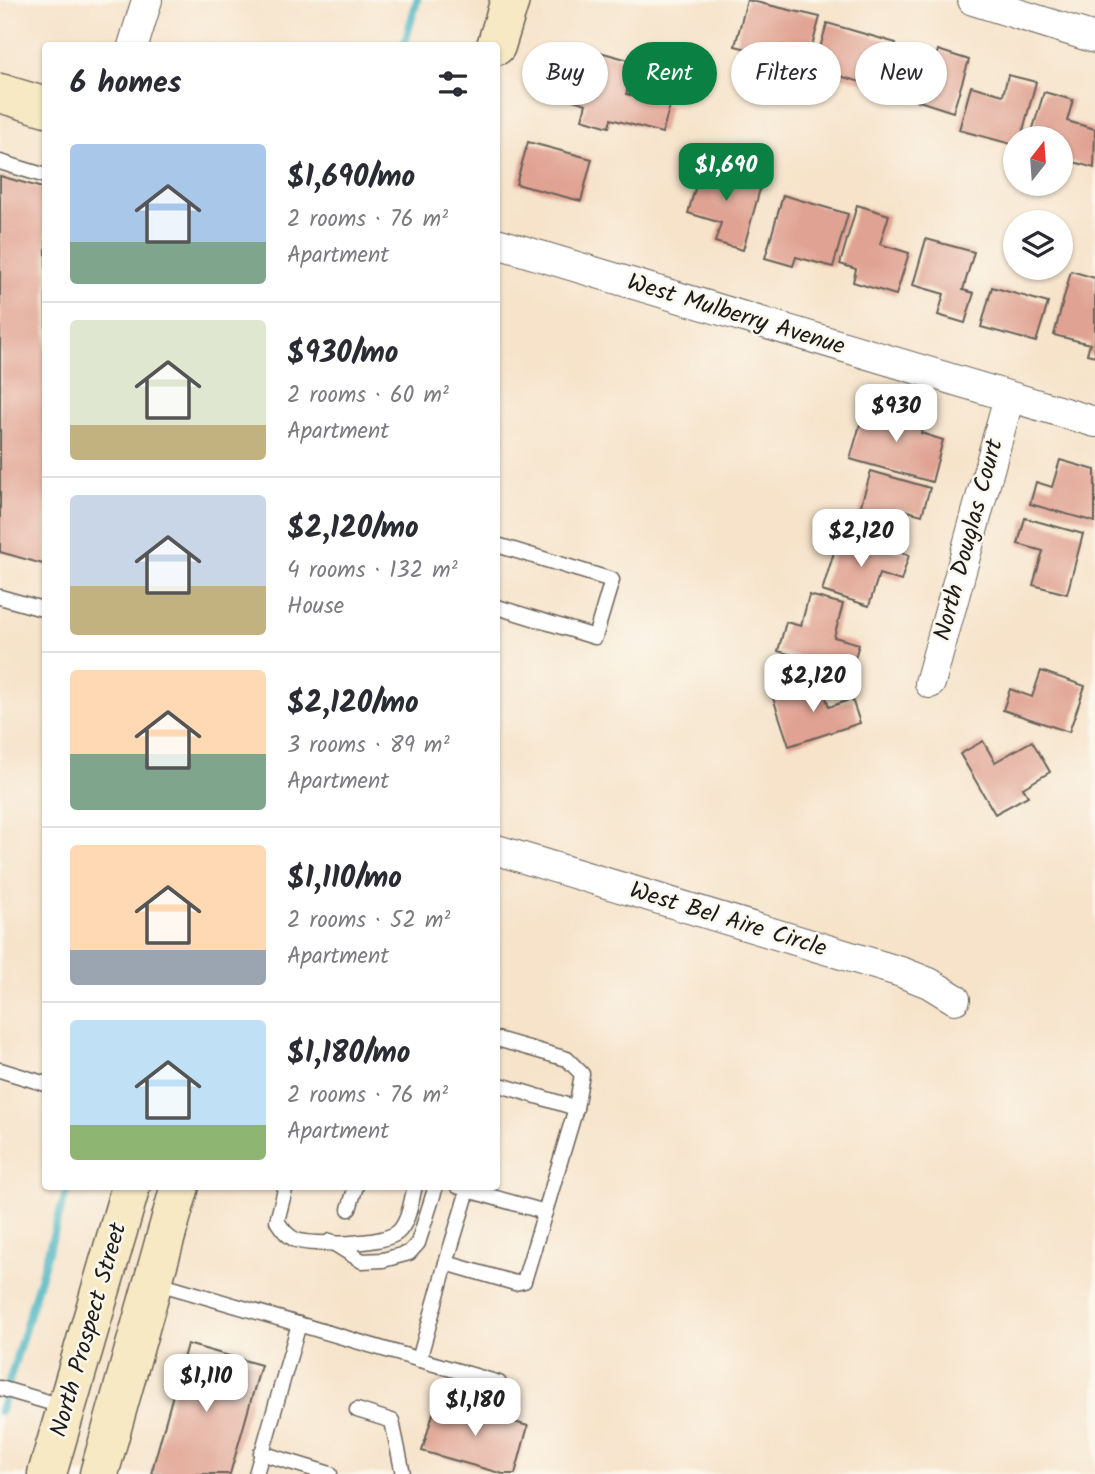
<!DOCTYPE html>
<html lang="en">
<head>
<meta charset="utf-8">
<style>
  :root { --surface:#fff; --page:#f7f7f7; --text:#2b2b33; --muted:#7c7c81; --line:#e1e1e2; --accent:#0b8043 }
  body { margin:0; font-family:Kalam,sans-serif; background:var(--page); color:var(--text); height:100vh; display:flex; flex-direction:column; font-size:26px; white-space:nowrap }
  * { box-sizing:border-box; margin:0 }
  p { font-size:23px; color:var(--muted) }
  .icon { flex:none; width:38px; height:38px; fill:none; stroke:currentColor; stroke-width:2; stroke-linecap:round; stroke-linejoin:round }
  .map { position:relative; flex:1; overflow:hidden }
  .sheet { position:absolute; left:42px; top:42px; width:458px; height:1148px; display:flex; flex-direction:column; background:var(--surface); border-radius:7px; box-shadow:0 2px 5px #0004 }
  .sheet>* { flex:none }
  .hud { position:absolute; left:522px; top:42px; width:467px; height:63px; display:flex; gap:14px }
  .needle { width:46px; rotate:17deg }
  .buttons { position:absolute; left:1003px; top:126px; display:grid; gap:14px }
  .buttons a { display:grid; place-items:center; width:70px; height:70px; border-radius:50%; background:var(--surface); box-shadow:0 2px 5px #0004; font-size:35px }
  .price { position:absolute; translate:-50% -60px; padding:0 16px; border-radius:14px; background:#fff; color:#222; font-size:23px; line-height:46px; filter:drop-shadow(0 2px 4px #0008) }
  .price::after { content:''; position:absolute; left:50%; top:42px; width:21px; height:16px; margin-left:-10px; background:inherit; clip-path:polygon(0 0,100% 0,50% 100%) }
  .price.selected { background:var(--accent); color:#fff }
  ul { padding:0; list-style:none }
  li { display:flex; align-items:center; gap:21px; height:175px; padding:0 28px }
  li+li { border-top:2px solid var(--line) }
  li span { display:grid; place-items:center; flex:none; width:196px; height:140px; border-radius:7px; color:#555 }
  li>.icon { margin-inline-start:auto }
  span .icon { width:84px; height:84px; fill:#fffc; stroke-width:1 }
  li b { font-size:30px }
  h2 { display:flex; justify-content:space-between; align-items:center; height:84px; padding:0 28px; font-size:30px }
  .pill { padding:0 24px; border-radius:32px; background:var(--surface); box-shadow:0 2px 5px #0004; font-size:24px; line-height:63px }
  .pill.selected { background:var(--accent); color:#fff }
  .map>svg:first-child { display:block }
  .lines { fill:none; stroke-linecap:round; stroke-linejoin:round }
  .stream { stroke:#47b4c2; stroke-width:8 }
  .building { fill:#e0a292 }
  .lane-casing { stroke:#686259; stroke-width:17 }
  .street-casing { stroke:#686259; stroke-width:32 }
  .secondary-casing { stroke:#686259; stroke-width:41 }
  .lane { stroke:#fff; stroke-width:14 }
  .street { stroke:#fff; stroke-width:30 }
  .secondary { stroke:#f7e9c3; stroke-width:38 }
  .labels { text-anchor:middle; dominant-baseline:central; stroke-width:5; stroke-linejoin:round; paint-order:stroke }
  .street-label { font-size:24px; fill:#1c1c1c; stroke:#fbf7ec }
</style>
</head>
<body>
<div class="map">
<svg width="1095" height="1474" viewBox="0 0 1095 1474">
  <rect width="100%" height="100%" fill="#fbf7ec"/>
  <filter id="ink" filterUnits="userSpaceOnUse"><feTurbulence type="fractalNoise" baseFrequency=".0143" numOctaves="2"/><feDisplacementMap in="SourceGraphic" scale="14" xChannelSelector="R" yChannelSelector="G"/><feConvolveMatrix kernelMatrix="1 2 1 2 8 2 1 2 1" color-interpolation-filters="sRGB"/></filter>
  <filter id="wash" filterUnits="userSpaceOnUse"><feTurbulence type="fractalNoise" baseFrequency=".00686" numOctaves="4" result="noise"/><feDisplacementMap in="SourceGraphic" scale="28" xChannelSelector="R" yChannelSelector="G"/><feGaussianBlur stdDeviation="1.57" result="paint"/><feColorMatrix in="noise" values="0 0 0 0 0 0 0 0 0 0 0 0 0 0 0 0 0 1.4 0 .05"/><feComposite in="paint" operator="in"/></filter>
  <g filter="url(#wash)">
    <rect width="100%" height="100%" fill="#f6e3ca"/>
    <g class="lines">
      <g class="stream">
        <polyline points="404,46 417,0"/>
        <polyline points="0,1411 68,1186"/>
      </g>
    </g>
    <g id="blocks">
      <g class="building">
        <polygon points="747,0 820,17 807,64 735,46"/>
        <polygon points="827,23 896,43 883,88 814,69"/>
        <polygon points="578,46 636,62 626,94 670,106 662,133 611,119 609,127 582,119 586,104 564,97"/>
        <polygon points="938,50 969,60 953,112 888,91 901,51 922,58 918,70 931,74"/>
        <polygon points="1008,75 1036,82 1021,138 1015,138 1015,145 959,130 971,86 1003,95"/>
        <polygon points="1044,92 1073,100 1067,121 1095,129 1094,168 1060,158 1060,138 1030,138"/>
        <polygon points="528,142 592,159 581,201 516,184"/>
        <polygon points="702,164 762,182 743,250 715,242 721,223 688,213"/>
        <polygon points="0,176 46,189 46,565 0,552"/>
        <polygon points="783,195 848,214 833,267 796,257 793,266 765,258"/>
        <polygon points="857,205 889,215 880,244 909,253 896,295 853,282 856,269 840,264"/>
        <polygon points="926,239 974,252 963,290 974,293 965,323 938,315 944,294 913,285"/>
        <polygon points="1071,271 1095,278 1095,356 1087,354 1090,344 1054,335"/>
        <polygon points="992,287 1048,303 1036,342 981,327"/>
        <polygon points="866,404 925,420 921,433 943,440 932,482 850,459"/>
        <polygon points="1060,460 1095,470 1095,522 1030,504 1036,482 1052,487"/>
        <polygon points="871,471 930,488 922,515 897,508 888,538 854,529"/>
        <polygon points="1025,518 1083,534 1067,594 1033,585 1043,551 1018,544"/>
        <polygon points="840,533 909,555 901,581 879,574 869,606 822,591"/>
        <polygon points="809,595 843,604 834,637 859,644 851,672 778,651 786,622 801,626"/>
        <polygon points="1041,671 1085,686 1069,732 1003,710 1010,689 1032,697"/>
        <polygon points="821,682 829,707 852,699 860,723 789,746 773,698"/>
        <polygon points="983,741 995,762 1032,741 1050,772 1023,788 1028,796 995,814 960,754"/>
        <polygon points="187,1344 261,1365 230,1474 151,1474"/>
        <polygon points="437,1400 528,1426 515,1474 503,1474 422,1451"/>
      </g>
    </g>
  </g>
  <g filter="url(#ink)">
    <use href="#blocks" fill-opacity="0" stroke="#686259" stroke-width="2"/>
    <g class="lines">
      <defs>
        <g id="lane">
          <polyline points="0,162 46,176"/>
          <polyline points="497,545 612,580 595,637 497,607"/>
          <polyline points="0,597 46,610"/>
          <polyline points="497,1039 567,1059 582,1074 576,1108"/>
          <polyline points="0,1070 46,1084"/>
          <polyline points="497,1084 576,1108 545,1212"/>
          <path d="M286 1186 277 1221C282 1229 287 1236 296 1240 314 1246 384 1245 398 1232 409 1222 411 1201 415 1186"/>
          <polyline points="457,1186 468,1190 545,1212 524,1281 515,1283 446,1263 468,1190 469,1186"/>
          <polyline points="349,1209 356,1186"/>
          <polyline points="330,1241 362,1261 383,1260 409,1253 418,1243 436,1186"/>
          <polyline points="155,1282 499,1383"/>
          <polyline points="419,1360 446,1263"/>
          <polyline points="0,1388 65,1407"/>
          <polyline points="357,1410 392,1421 403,1474"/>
          <polyline points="261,1453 330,1474"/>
          <polyline points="256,1474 299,1324"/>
        </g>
        <g id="street">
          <polyline points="973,0 1095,38"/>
          <polyline points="133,46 147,0"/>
          <polyline points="497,243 1095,422"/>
          <polyline points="930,683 1009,397"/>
          <polyline points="497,850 901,972 929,983 955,999"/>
        </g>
        <g id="secondary">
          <polyline points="496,46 510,0"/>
          <polyline points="0,93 46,107"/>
          <polyline points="47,1474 131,1186"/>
          <polyline points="99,1474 180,1186"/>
        </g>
      </defs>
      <use href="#lane" class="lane-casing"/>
      <use href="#street" class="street-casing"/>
      <use href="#secondary" class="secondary-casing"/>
      <use href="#lane" class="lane"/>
      <use href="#street" class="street"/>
      <use href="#secondary" class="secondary"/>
    </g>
  </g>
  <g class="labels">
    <g class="street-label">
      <text transform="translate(736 315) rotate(17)">West Mulberry Avenue</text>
      <text transform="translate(969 540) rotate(-75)">North Douglas Court</text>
      <text transform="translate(728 920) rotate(17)">West Bel Aire Circle</text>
      <text transform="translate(89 1330) rotate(-74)">North Prospect Street</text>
    </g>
  </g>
</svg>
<div class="buttons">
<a><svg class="needle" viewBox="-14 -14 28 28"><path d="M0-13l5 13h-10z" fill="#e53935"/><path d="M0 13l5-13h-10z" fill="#7c7c81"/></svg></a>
<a><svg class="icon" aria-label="layers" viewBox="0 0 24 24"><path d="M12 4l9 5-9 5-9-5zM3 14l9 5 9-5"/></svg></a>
</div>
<b class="price selected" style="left:726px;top:203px">$1,690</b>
<b class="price" style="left:896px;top:444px">$930</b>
<b class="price" style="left:861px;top:569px">$2,120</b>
<b class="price" style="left:813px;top:714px">$2,120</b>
<b class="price" style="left:206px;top:1414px">$1,110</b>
<b class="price" style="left:475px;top:1438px">$1,180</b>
<div class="hud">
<a class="pill">Buy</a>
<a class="pill selected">Rent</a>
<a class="pill">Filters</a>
<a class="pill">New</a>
</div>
<section class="sheet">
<h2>6 homes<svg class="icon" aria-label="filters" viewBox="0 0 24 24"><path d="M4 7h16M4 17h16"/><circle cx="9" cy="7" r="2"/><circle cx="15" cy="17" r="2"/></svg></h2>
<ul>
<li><span style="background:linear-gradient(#a9c7e8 70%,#7fa58c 0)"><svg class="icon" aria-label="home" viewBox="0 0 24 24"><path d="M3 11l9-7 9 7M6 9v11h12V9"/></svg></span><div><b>$1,690/mo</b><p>2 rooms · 76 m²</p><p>Apartment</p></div></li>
<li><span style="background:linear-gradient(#dfe7d0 75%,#c2b280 0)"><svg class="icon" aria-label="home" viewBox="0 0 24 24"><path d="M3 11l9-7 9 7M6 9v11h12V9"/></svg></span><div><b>$930/mo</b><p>2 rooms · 60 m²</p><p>Apartment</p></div></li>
<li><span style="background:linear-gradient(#c9d6e8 65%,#c2b280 0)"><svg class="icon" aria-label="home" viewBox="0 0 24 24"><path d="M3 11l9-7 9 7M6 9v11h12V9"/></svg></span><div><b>$2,120/mo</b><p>4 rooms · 132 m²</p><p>House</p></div></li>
<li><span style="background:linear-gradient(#ffd9b3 60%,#7fa58c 0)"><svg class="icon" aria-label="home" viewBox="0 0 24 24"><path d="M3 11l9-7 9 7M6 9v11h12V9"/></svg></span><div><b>$2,120/mo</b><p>3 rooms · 89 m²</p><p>Apartment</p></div></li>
<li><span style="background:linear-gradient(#ffd9b3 75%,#9aa5b1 0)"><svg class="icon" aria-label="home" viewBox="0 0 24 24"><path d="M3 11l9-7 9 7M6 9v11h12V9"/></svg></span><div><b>$1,110/mo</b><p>2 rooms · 52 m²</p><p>Apartment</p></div></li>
<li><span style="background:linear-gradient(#bfe0f5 75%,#8fb573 0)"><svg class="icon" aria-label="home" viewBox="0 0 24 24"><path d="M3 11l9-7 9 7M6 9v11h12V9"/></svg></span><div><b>$1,180/mo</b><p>2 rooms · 76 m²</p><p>Apartment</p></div></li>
</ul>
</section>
</div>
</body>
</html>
